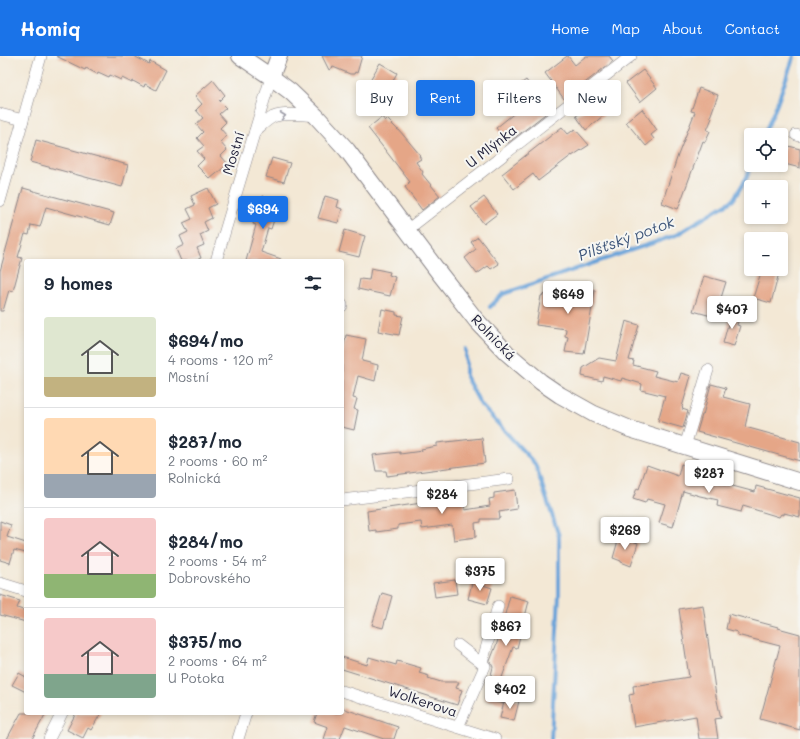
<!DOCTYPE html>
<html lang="en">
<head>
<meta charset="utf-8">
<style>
  :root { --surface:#fff; --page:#f6f6f7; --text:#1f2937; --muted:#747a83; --line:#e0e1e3; --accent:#1a73e8 }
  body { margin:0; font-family:Mali,sans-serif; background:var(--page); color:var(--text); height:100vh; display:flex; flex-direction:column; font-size:15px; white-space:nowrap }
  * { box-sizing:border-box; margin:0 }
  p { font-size:13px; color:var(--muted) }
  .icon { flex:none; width:22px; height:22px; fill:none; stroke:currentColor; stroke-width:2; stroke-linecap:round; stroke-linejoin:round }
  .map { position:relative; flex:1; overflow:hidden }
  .drawer { position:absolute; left:24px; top:203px; width:320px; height:456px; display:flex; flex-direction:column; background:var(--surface); border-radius:4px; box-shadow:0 2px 6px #0003 }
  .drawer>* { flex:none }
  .top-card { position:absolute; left:356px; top:24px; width:380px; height:36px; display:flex; gap:8px }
  .fabs { position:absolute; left:744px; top:72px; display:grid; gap:8px }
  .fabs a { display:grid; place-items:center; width:44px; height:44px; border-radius:4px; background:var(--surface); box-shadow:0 2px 6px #0003; font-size:20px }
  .price { position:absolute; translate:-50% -34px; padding:0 9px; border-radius:4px; background:#fff; color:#222; font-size:13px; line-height:26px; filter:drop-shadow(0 1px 2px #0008) }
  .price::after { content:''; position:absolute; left:50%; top:24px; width:12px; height:9px; margin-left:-6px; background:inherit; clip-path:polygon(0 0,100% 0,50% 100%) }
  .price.current { background:var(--accent); color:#fff }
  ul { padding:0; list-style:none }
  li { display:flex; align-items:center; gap:12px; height:100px; padding:0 20px }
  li+li { border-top:1px solid var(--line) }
  li span { display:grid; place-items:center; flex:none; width:112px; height:80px; border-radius:4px; color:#555 }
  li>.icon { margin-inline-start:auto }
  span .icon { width:48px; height:48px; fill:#fffc; stroke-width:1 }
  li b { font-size:17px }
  h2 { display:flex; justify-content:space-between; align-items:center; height:48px; padding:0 20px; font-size:17px }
  .tag { padding:0 14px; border-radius:4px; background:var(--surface); box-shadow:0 2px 6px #0003; font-size:14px; line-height:36px }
  .tag.current { background:var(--accent); color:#fff }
  header { display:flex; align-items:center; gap:24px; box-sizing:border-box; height:56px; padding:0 20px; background:var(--accent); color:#fff }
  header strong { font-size:19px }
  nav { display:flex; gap:22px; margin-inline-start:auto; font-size:14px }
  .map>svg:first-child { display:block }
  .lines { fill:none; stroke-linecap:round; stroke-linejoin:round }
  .stream { stroke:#69a3d9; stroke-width:4 }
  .building { fill:#e5a687 }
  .street-casing { stroke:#8a8588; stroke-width:12 }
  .secondary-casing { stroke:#8a8588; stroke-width:18 }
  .street { stroke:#fff; stroke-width:11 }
  .secondary { stroke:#fff; stroke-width:16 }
  .oneway { stroke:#9c9ca7 }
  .labels { text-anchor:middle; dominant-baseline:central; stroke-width:4; stroke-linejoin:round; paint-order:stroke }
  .street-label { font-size:14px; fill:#22223b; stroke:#f6f6f2 }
  .water-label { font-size:15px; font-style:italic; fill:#3e567a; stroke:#f6f6f2 }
</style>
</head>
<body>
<header>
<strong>Homiq</strong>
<nav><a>Home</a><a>Map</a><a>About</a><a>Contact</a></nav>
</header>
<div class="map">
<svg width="800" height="683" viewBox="0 0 800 683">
  <rect width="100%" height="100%" fill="#f6f6f2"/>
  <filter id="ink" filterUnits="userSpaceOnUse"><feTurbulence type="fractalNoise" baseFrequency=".025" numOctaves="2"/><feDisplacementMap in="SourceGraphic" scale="8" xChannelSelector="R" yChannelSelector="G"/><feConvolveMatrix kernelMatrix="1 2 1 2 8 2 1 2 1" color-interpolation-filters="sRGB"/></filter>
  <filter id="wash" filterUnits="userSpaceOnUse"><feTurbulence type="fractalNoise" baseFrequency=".012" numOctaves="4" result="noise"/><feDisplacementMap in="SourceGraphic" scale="16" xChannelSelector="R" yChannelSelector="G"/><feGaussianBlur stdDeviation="0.9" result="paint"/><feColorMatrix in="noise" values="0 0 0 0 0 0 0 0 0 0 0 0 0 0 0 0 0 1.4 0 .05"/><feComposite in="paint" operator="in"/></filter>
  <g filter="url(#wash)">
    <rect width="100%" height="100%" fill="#f3e8d5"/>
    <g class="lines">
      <g class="stream">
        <polyline points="764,79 777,48 794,0"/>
        <polyline points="490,251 503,238 676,179 733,144 747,121 751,109"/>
        <polyline points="466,293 466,321 481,349 535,408 559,480 559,539 551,683"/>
      </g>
    </g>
    <g id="blocks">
      <g class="building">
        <polygon points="56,0 134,0 149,8 150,5 166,14 156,34 145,28 144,31 133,25 132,27 122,22 121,24 110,19 109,21 98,16 97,18 86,12 85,14"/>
        <polygon points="322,0 362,0 357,17 355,16 354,18 350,18 333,11 329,14"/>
        <polygon points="567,0 568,0 575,9 586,0 609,0 613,5 564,43 545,17"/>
        <polygon points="380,7 397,17 388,34 370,24"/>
        <polygon points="643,14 657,32 640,46 626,27"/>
        <polygon points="213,24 225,39 219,45 226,52 219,58 226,66 220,72 227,80 220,86 227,94 221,100 228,108 210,123 197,110 204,103 197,95 204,90 197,82 203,76 196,68 203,62 196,54 202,48 195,40"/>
        <polygon points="526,24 549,55 508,87 496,72 517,55 516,53 521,49 511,35"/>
        <polygon points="699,32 718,39 710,61 712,62 707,74 710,75 705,86 703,85 678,153 662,147 678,99 695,56 691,55"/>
        <polygon points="596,36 610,54 586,74 576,60 586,53 586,52 588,50 584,45"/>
        <polygon points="642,53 657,74 651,79 654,83 646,90 626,66"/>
        <polygon points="382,61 385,65 387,63 398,74 399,74 420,99 419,100 421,103 416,106 423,116 422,118 440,140 422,154 405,131 409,128 408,127 410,126 368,72"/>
        <polygon points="562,71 568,78 575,73 589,89 572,100 572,99 538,125 533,118 514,133 502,118"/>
        <polygon points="36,84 128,109 122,131 30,106"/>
        <polygon points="785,89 800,93 800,112 781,107 781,104"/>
        <polygon points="272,102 290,107 284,126 266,121"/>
        <polygon points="23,132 114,157 110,169 46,151 40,171 31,169 29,179 25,178 18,201 22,202 13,235 9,234 3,255 0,255 0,215"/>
        <polygon points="208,132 216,148 208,152 212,162 204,166 208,175 200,179 204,189 197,192 201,202 194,205 181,205 176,193 184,189 180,180 188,176 183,167 192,163 187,153 195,149 191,140"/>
        <polygon points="263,140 280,145 271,173 268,172 261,196 281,203 281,205 246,205 256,169 253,168 260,146 261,146"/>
        <polygon points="325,140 339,144 337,151 342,153 338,167 318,162"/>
        <polygon points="484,141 497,158 484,168 471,151"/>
        <polygon points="345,174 365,180 359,201 339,196"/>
        <polygon points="478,181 499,208 491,213 488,210 477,218 465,202 476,193 471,186"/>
        <polygon points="371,212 390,216 389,219 395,221 390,240 358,233 360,223 369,224"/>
        <polygon points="762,213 780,213 771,247 753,242"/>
        <polygon points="704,220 726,226 715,261 693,255"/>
        <polygon points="558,233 595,234 584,298 565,296 568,281 565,280 566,273 536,269 541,240"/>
        <polygon points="382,253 396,256 396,259 403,260 399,279 378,275"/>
        <polygon points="731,257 740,259 737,269 740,270 734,290 723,287"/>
        <polygon points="626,265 639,269 629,304 634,305 633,309 656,315 654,320 678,326 681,317 691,320 682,351 683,352 682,353 688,355 683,372 658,365 665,340 641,334 642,328 622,322 621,325 603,320 602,325 582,320 583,312 599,302 616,305"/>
        <polygon points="346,279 366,283 362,305 378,309 375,325 358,320 353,342 357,343 354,353 358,354 354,374 342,371 342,298"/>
        <polygon points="711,328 726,332 723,341 750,348 745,371 800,386 800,405 697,376 702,359 703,359"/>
        <polygon points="482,382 485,407 387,420 386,415 376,415 373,399 400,396 400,398 422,395 421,393 437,390 437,387"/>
        <polygon points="681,408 712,417 710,424 755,436 756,430 800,442 800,461 784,457 784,459 781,458 779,461 743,450 741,456 717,450 718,444 700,440 683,435 673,471 659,467 665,448 647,443 645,447 633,443 637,432 639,433 647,409 678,420"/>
        <polygon points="515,434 517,453 499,456 500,462 498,463 481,463 481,466 475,467 476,481 454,484 452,469 422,473 421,466 398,469 398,473 376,476 376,474 369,475 367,455 463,441 465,454 490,450 489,443 494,442 494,437"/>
        <polygon points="0,465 11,469 7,481 26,487 26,497 14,494 10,507 0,504"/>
        <polygon points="619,481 638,487 631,510 621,506 621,505 613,502"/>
        <polygon points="473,523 484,527 483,529 492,532 487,548 468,543"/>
        <polygon points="455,524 457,538 435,541 433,527"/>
        <polygon points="382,537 392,540 383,572 372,569"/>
        <polygon points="0,539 20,545 17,552 26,555 26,566 0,559"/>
        <polygon points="510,540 529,545 517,592 513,591 500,627 508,629 504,648 485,643 493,611 490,605 497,587"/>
        <polygon points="703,549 716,640 721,662 715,663 718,683 699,683 696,660 634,671 629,639 634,638 633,630 689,621 679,553"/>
        <polygon points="729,558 778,571 778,572 800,578 800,674 760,663 780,590 737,579 737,576 726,573"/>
        <polygon points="342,601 367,609 369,601 396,609 397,605 421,612 419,617 429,620 428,622 441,626 459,626 456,632 462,634 457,649 342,613"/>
        <polygon points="19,617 26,621 26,636 12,629"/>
        <polygon points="505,642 519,645 514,665 500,662"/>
        <polygon points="342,652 398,671 394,683 384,683 345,670 340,683 324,683 328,671 314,666 317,657 342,657"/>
        <polygon points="21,657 46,657 32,683 7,683"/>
        <polygon points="76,657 101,657 91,674 88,672 83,682 67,674"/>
      </g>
    </g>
  </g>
  <g filter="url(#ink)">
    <use href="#blocks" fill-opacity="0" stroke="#8a8588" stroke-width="1"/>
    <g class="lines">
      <defs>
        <g id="street">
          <polyline points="0,58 23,64"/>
          <path d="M255 75C261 70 267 64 273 61 285 56 303 59 316 60"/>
          <polyline points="796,79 800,80"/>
          <polyline points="0,145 41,0"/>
          <polyline points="407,174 631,0"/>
          <polyline points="216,205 271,21"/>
          <polyline points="342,250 342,249"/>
          <polyline points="685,390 708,314"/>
          <polyline points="342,444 509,423"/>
          <polyline points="0,527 26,535"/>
          <polyline points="482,607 498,550"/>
          <polyline points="342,635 495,683"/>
          <polyline points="458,671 485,610 458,589"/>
          <polyline points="49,683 62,657"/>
          <polyline points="238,683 246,657"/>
        </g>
        <g id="secondary">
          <polyline points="240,0 271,21 291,36 316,60 347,94 440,218 476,264 507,297 541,326 560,339 594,358 630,373 800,426"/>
          <polyline points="271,21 279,0"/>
        </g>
      </defs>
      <use href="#street" class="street-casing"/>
      <use href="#secondary" class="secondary-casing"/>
      <use href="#street" class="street"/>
      <use href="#secondary" class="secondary"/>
    </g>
    <defs><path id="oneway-chevron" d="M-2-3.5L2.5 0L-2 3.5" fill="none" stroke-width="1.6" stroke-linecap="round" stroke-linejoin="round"/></defs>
    <use class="oneway" href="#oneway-chevron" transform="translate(283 60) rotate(-7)"/>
  </g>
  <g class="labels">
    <g class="street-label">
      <text transform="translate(491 90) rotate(-38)">U Mlýnka</text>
      <text transform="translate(233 97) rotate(-73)">Mostní</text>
      <text transform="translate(494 281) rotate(46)">Rolnická</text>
      <text transform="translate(423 645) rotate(18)">Wolkerova</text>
    </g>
    <g class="water-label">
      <text transform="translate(626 182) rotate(-20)">Pilšťský potok</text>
    </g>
  </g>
</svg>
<div class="fabs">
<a><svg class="icon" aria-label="locate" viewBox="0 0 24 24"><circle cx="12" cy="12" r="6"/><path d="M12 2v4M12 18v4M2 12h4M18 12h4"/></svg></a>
<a>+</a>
<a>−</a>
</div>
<b class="price current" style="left:263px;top:174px">$694</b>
<b class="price" style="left:568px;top:259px">$649</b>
<b class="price" style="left:732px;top:274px">$407</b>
<b class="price" style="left:709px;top:438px">$287</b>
<b class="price" style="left:442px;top:459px">$284</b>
<b class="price" style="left:625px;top:495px">$269</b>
<b class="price" style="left:480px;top:536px">$375</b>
<b class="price" style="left:506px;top:591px">$867</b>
<b class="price" style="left:510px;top:654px">$402</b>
<div class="top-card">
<a class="tag">Buy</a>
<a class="tag current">Rent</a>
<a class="tag">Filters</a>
<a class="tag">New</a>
</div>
<section class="drawer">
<h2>9 homes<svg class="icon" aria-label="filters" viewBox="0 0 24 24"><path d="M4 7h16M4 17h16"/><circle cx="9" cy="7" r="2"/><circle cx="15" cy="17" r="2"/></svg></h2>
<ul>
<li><span style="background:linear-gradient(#dfe7d0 75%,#c2b280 0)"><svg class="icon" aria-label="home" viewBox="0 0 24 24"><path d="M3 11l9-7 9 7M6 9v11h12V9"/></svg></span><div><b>$694/mo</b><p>4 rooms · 120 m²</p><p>Mostní</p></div></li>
<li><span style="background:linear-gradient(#ffd9b3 70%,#9aa5b1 0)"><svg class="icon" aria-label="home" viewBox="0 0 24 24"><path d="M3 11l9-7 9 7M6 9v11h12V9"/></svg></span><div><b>$287/mo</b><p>2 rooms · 60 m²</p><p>Rolnická</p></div></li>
<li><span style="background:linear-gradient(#f6c9c9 70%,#8fb573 0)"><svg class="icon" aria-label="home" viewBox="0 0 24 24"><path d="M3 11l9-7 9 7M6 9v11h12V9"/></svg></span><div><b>$284/mo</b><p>2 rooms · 54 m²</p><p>Dobrovského</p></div></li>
<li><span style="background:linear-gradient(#f6c9c9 70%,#7fa58c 0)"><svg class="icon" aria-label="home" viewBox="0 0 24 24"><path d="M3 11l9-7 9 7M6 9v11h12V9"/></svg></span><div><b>$375/mo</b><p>2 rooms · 64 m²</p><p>U Potoka</p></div></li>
</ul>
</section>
</div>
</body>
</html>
